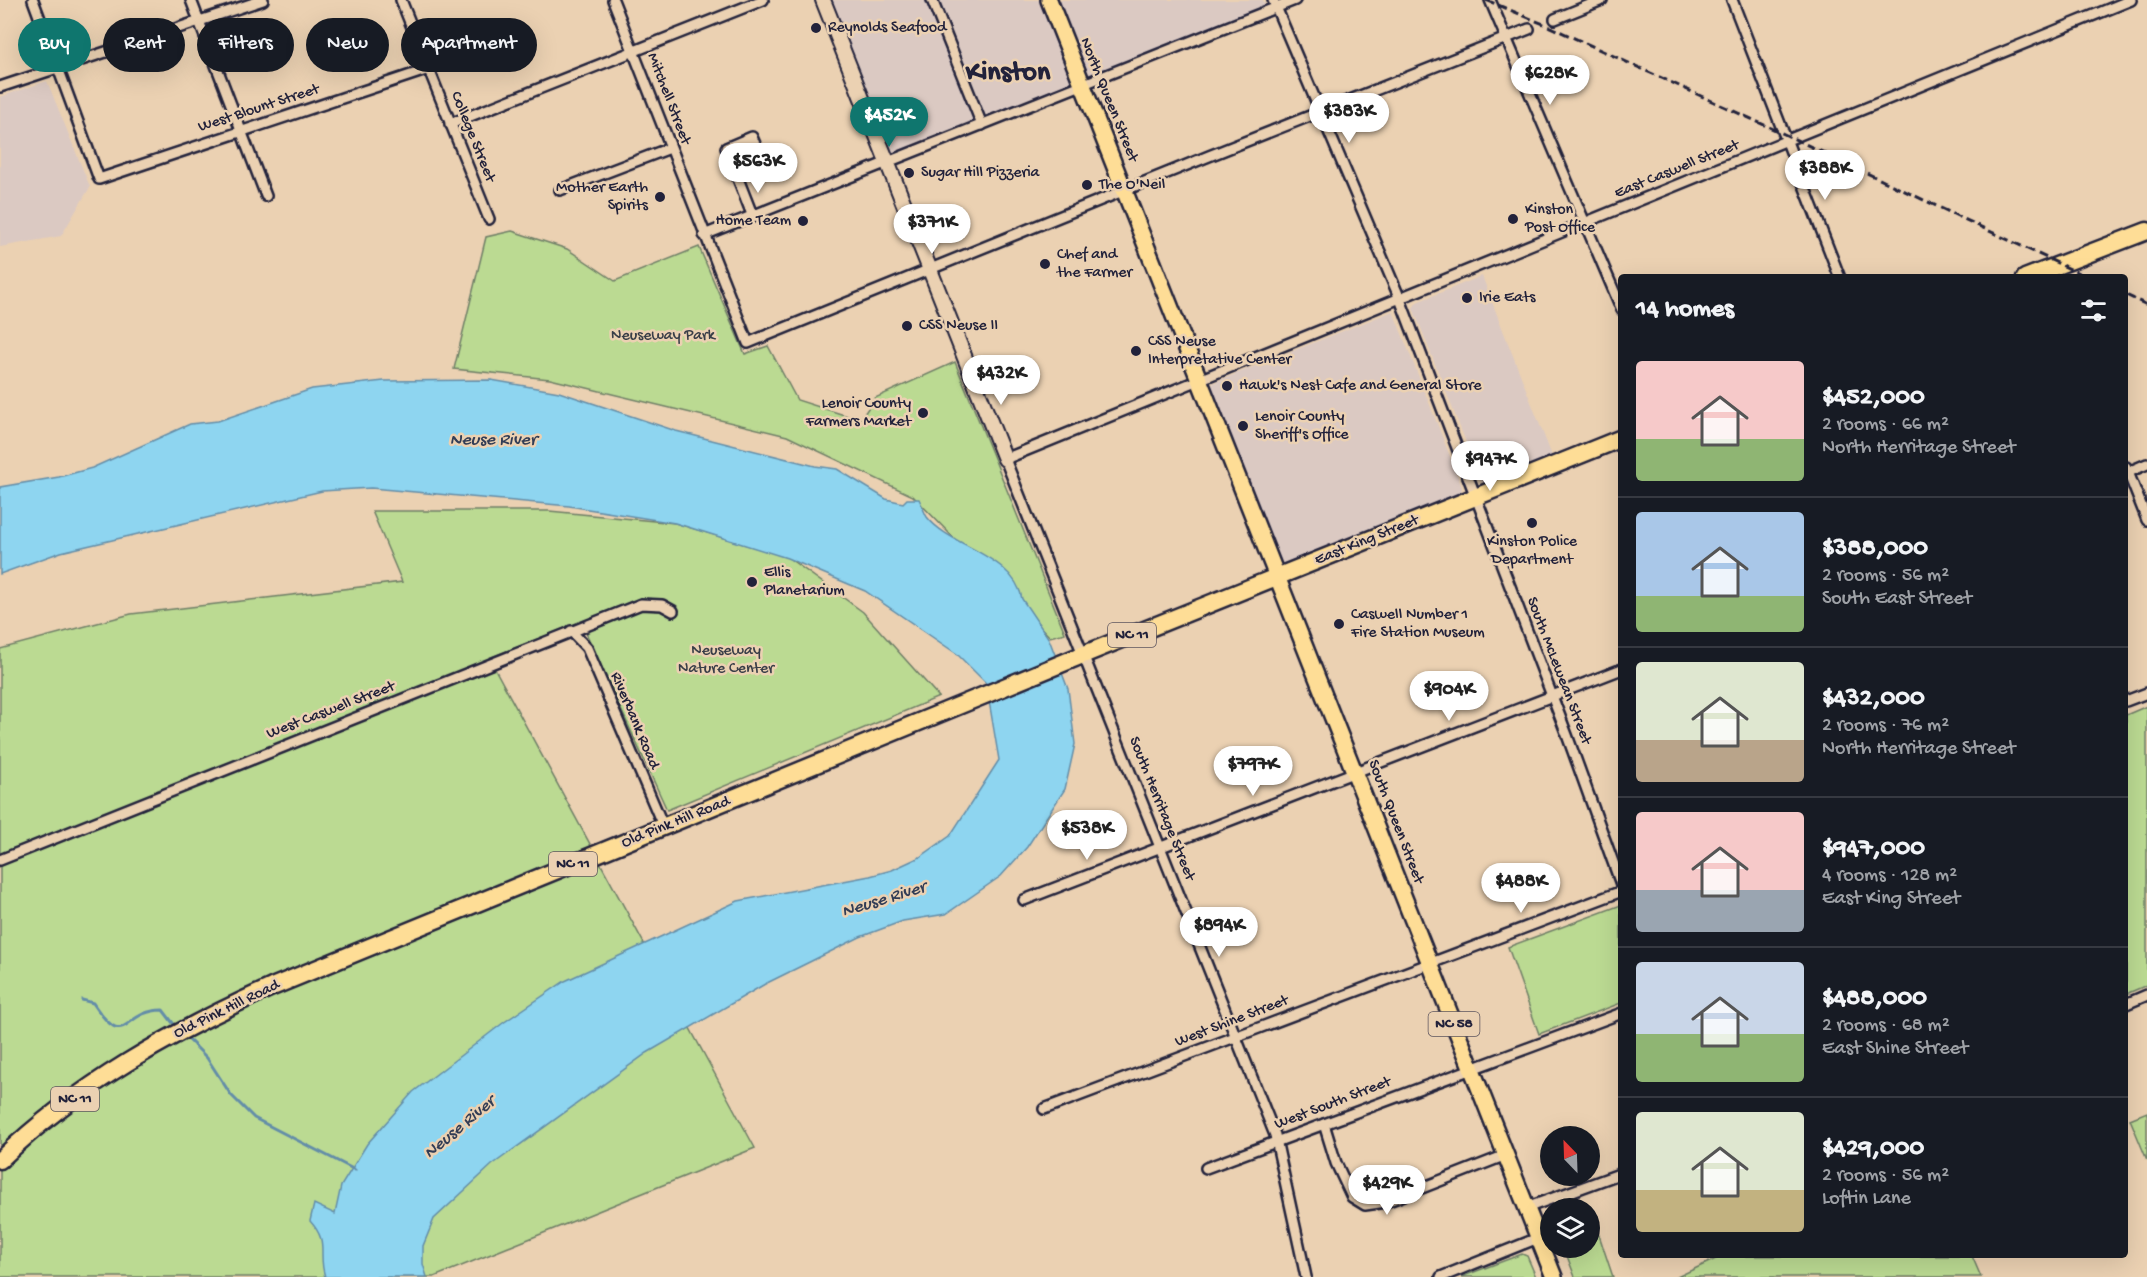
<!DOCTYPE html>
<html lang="en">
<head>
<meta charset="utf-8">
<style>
  :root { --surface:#171b24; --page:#242831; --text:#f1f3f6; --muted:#9ea1a6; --line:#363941; --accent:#0f766e }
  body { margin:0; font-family:"Gochi Hand",sans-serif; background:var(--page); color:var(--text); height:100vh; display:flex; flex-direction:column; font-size:22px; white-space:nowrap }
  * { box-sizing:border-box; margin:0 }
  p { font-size:20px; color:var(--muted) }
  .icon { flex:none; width:33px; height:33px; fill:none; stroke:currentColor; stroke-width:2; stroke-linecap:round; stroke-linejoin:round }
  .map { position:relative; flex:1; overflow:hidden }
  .panel { position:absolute; left:1618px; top:274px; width:510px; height:984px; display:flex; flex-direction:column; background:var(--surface); border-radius:6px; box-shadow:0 6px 24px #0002 }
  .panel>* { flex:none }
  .guide { position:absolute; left:18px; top:18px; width:570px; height:54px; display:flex; gap:12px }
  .needle { width:39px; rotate:337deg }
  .tools { position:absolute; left:1540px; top:1126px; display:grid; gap:12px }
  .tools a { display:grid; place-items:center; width:60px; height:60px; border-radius:50%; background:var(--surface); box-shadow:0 6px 24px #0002; font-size:30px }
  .price { position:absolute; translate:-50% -51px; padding:0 14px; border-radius:21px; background:#fff; color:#222; font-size:20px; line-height:39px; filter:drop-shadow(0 2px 3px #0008) }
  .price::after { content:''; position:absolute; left:50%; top:36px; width:18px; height:14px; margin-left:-9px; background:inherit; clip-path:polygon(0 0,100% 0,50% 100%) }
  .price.current { background:var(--accent); color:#fff }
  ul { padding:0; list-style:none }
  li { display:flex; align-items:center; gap:18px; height:150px; padding:0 18px }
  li+li { border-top:2px solid var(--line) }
  li span { display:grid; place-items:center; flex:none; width:168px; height:120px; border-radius:6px; color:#555 }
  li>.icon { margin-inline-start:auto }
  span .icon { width:72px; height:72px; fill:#fffc; stroke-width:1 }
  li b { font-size:26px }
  h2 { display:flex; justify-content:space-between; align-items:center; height:72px; padding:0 18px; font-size:26px }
  .chip { padding:0 21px; border-radius:27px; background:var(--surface); box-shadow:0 6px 24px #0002; font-size:21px; line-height:54px }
  .chip.current { background:var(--accent); color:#fff }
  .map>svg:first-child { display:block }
  .built { fill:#dbc9c2 }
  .green { fill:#bbda92; stroke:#6e7e66; stroke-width:1.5 }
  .water { fill:#8ed5f0; stroke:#638da8; stroke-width:1.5 }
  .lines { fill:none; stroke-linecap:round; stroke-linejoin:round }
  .stream { stroke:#638da8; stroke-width:3 }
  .street-casing { stroke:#22223b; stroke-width:14 }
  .secondary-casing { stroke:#22223b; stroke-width:18 }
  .primary-casing { stroke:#22223b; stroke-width:20 }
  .highway-casing { stroke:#22223b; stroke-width:21 }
  .street { stroke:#ebd1b2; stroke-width:9 }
  .secondary { stroke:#ebd1b2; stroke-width:14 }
  .primary { stroke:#fedd96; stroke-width:15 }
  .highway { stroke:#fedd96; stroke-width:16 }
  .rail { stroke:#22223b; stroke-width:3; stroke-dasharray:9 4.5; stroke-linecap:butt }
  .poi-dot { fill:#22223b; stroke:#ebd1b2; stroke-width:2 }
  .labels { text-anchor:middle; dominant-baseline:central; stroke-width:5; stroke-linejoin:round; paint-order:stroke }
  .shield { fill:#ebd1b2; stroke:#5e565f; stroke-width:1.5 }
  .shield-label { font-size:15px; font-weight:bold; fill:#22223b }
  .poi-label { font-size:16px; fill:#22223b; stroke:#ebd1b2; text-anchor:start }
  .street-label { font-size:16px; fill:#22223b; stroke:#ebd1b2 }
  .park-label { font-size:16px; fill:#393e48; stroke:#ebd1b2 }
  .water-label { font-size:18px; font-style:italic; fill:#323d56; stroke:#ebd1b2 }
  .town-label { font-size:28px; font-weight:bold; fill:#22223b; stroke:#ebd1b2 }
</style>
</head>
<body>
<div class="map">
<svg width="2147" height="1277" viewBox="0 0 2147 1277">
  <rect width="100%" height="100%" fill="#ebd1b2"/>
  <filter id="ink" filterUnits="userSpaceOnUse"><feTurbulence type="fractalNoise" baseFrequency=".0167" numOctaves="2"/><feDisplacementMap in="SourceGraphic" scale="12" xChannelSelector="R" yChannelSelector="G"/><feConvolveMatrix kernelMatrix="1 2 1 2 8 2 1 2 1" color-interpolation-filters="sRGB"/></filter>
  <g filter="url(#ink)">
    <g class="built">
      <polygon points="830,0 1263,0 1265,5 892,153"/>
      <polygon points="47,81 90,187 61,236 0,247 0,97"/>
      <polygon points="1482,276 1552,456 1482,483 1413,308 1417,302"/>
      <polygon points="1393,311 1462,487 1461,493 1289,564 1282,564 1210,388 1213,383"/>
    </g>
    <g class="green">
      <polygon points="512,231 567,249 615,281 699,247 745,354 768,346 797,400 860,420 875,398 955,362 1065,633 1050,637 913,496 787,436 550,379 454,369 486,237"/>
      <polygon points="372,511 549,511 675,523 787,557 863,612 939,697 667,810 581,622 489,658 755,1148 434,1277 0,1277 0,649 131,614 402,582"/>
      <polygon points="2147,706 2147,985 2126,994 2126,715"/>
      <polygon points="1621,905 1621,1003 1539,1034 1508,947"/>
      <polygon points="2147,1112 2147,1160 2130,1119"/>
      <polygon points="1599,1235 1613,1277 1575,1277 1564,1248 1590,1248 1590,1237"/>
      <polygon points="1522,1254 1527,1256 1536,1277 1461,1277"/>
      <polygon points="1722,1256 1972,1256 1981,1277 1677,1277"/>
    </g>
    <path class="water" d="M491 380 559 392 676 431 815 466 837 469 886 499 903 503 907 499H919C922 505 924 512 927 517 950 547 1014 555 1022 599L1049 639 1068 689 1075 744 1065 789 1027 847 1001 876 946 914 903 921 860 937 765 984 647 1053 492 1165 434 1219 423 1246V1264L427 1277H325C317 1252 330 1243 310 1221L314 1204 335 1214 341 1186 367 1144 413 1092 503 1023 565 981 738 901 870 876 892 870 920 857 950 836 999 760 986 683 957 654 865 591 787 558 675 523 569 506 371 488 322 491 61 552 0 574V487L59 477 92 468 190 424 218 421 312 389 384 381Z"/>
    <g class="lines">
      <g class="stream">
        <path d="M82 1000 93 1003C127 1054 121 1010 163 1010L176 1027"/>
        <polyline points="185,1036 207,1058 231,1095 254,1118 355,1170"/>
      </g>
      <defs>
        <g id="street">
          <polyline points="33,0 99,179 429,69"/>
          <polyline points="191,0 266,196"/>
          <polyline points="401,0 489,219"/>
          <polyline points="613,0 748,343 1209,156 1529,29"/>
          <polyline points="932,0 982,125"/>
          <polyline points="1273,0 1400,299 1567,735 1622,887"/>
          <polyline points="1490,0 1622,310"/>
          <polyline points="1732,0 1840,278"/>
          <polyline points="1555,19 1602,0"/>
          <polyline points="0,87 263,0"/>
          <polyline points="450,124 763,0"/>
          <path d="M734 169 761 158 752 137 726 148C735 171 744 194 753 217"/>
          <polyline points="560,190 670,148"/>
          <polyline points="704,235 1295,0"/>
          <polyline points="2126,467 2147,520"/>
          <polyline points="2126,473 2147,464"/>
          <polyline points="571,631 587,648 664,828"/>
          <polyline points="2126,701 2147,693"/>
          <polyline points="0,860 641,604 662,605 673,611"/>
          <polyline points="1024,900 1622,669"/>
          <polyline points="2126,1004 2147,995"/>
          <polyline points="1044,1109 1622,891"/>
          <polyline points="1324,1124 1336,1163 1352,1197 1365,1205 1386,1202 1506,1155"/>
          <polyline points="1206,1168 1622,1013"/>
          <polyline points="1526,1208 1622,1173"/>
          <polyline points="1306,1277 1275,1135 1005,459 2131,0"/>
          <polyline points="1441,1277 1538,1238"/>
        </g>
        <polyline id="secondary" points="823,0 1005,459"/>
        <polyline id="primary" points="1049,0 1554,1277"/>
        <g id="highway">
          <polyline points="2025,278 2147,231"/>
          <path d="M0 1160C77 1085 174 1031 272 987L1075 658 1622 438"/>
        </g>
      </defs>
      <use href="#street" class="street-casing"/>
      <use href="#secondary" class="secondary-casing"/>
      <use href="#primary" class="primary-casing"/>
      <use href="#highway" class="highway-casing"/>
      <use href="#street" class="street"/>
      <use href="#secondary" class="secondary"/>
      <use href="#primary" class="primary"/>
      <use href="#highway" class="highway"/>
      <g class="rail">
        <polyline points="1486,0 1546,25 1784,134 2089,278"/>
        <polyline points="2126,295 2147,305"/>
      </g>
    </g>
  </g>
  <g class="poi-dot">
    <circle cx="816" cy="28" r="6"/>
    <circle cx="909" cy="173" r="6"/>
    <circle cx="1087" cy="185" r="6"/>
    <circle cx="660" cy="197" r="6"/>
    <circle cx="1513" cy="219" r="6"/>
    <circle cx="803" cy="221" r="6"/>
    <circle cx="1045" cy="264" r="6"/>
    <circle cx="1467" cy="298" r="6"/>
    <circle cx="907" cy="326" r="6"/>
    <circle cx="1136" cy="351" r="6"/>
    <circle cx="1227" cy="386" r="6"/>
    <circle cx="923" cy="413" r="6"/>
    <circle cx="1243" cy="426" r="6"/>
    <circle cx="1532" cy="523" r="6"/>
    <circle cx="752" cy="582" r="6"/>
    <circle cx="1339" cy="624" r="6"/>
  </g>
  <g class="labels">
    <g class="shield">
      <rect x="1108" y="623" width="48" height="24" rx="4.5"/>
      <rect x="549" y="852" width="48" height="24" rx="4.5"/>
      <rect x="1428.5" y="1012" width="51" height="24" rx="4.5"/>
      <rect x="51" y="1087" width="48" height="24" rx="4.5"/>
    </g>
    <g class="shield-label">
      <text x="1132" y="635">NC 11</text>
      <text x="573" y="864">NC 11</text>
      <text x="1454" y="1024">NC 58</text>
      <text x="75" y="1099">NC 11</text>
    </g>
    <g class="poi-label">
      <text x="828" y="28">Reynolds Seafood</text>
      <text x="921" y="173">Sugar Hill Pizzeria</text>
      <text x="1099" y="185">The O'Neil</text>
      <text x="648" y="188" text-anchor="end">Mother Earth<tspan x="648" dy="18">Spirits</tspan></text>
      <text x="1525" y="210">Kinston<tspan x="1525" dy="18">Post Office</tspan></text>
      <text x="791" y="221" text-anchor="end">Home Team</text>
      <text x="1057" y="255">Chef and<tspan x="1057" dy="18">the Farmer</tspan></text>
      <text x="1479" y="298">Irie Eats</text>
      <text x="919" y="326">CSS Neuse II</text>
      <text x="1148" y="342">CSS Neuse<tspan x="1148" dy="18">Interpretative Center</tspan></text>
      <text x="1239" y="386">Hawk's Nest Cafe and General Store</text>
      <text x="911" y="404" text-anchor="end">Lenoir County<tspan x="911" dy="18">Farmers Market</tspan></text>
      <text x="1255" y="417">Lenoir County<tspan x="1255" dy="18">Sheriff's Office</tspan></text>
      <text x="1532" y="542" text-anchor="middle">Kinston Police<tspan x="1532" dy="18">Department</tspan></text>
      <text x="764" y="573">Ellis<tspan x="764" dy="18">Planetarium</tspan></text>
      <text x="1351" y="615">Caswell Number 1<tspan x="1351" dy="18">Fire Station Museum</tspan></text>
    </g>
    <g class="street-label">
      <text transform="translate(668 99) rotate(69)">Mitchell Street</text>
      <text transform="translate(1108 100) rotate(68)">North Queen Street</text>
      <text transform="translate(259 109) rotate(-18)">West Blount Street</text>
      <text transform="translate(472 137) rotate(68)">College Street</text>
      <text transform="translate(1677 170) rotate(-22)">East Caswell Street</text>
      <text transform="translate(1367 541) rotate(-22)">East King Street</text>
      <text transform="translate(1558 671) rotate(69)">South McLewean Street</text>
      <text transform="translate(331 711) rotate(-21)">West Caswell Street</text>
      <text transform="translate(634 721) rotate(67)">Riverbank Road</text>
      <text transform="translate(1161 809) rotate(68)">South Herritage Street</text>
      <text transform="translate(1395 822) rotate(69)">South Queen Street</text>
      <text transform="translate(676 823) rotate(-22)">Old Pink Hill Road</text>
      <text transform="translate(227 1010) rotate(-26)">Old Pink Hill Road</text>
      <text transform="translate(1232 1022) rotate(-21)">West Shine Street</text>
      <text transform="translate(1333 1104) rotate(-21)">West South Street</text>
    </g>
    <g class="park-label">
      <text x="663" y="336">Neuseway Park</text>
      <text x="726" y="651">Neuseway<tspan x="726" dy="18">Nature Center</tspan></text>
    </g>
    <g class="water-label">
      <text x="493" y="440">Neuse River</text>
      <text transform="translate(884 900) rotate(-17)">Neuse River</text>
      <text transform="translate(460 1128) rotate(-40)">Neuse River</text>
    </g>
    <g class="town-label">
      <text x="1008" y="73">Kinston</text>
    </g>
  </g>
</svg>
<div class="tools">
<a><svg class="needle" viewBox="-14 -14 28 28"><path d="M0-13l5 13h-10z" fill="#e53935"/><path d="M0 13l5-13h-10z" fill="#9ea1a6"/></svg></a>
<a><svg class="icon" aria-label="layers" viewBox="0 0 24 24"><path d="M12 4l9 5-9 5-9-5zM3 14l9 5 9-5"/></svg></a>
</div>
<b class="price" style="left:1550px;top:106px">$628K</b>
<b class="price" style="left:1349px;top:144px">$383K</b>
<b class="price current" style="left:889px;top:148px">$452K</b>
<b class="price" style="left:758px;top:194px">$563K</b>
<b class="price" style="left:1825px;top:201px">$388K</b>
<b class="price" style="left:932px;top:255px">$371K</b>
<b class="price" style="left:1001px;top:406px">$432K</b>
<b class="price" style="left:1490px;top:492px">$947K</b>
<b class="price" style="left:1449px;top:722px">$904K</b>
<b class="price" style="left:1253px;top:797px">$797K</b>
<b class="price" style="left:1087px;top:861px">$538K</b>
<b class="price" style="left:1521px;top:914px">$488K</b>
<b class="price" style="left:1219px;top:958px">$894K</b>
<b class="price" style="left:1387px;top:1216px">$429K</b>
<div class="guide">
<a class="chip current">Buy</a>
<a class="chip">Rent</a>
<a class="chip">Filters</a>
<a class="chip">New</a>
<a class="chip">Apartment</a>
</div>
<section class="panel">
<h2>14 homes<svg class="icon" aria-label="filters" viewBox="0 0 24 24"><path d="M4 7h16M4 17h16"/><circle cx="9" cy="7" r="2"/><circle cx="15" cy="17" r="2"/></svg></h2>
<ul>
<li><span style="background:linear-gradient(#f6c9c9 65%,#8fb573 0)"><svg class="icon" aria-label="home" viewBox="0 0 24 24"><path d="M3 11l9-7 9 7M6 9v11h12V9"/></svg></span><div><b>$452,000</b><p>2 rooms · 66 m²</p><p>North Herritage Street</p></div></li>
<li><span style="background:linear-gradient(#a9c7e8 70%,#8fb573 0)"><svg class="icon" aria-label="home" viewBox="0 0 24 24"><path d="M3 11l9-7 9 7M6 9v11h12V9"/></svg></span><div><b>$388,000</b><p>2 rooms · 56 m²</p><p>South East Street</p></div></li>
<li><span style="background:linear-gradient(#dfe7d0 65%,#b9a48a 0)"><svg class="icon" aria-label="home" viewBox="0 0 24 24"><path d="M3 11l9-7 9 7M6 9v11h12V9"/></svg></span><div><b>$432,000</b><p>2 rooms · 76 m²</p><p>North Herritage Street</p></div></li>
<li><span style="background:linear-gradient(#f6c9c9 65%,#9aa5b1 0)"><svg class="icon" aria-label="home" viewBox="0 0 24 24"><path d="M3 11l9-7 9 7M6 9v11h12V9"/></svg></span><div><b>$947,000</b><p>4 rooms · 128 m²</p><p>East King Street</p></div></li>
<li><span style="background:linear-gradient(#c9d6e8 60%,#8fb573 0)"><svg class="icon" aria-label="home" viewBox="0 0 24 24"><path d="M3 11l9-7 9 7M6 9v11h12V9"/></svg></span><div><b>$488,000</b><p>2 rooms · 68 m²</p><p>East Shine Street</p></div></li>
<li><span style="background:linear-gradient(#dfe7d0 65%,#c2b280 0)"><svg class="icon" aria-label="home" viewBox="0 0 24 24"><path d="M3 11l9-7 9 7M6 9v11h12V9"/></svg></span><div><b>$429,000</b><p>2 rooms · 56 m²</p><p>Loftin Lane</p></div></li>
</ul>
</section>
</div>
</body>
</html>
